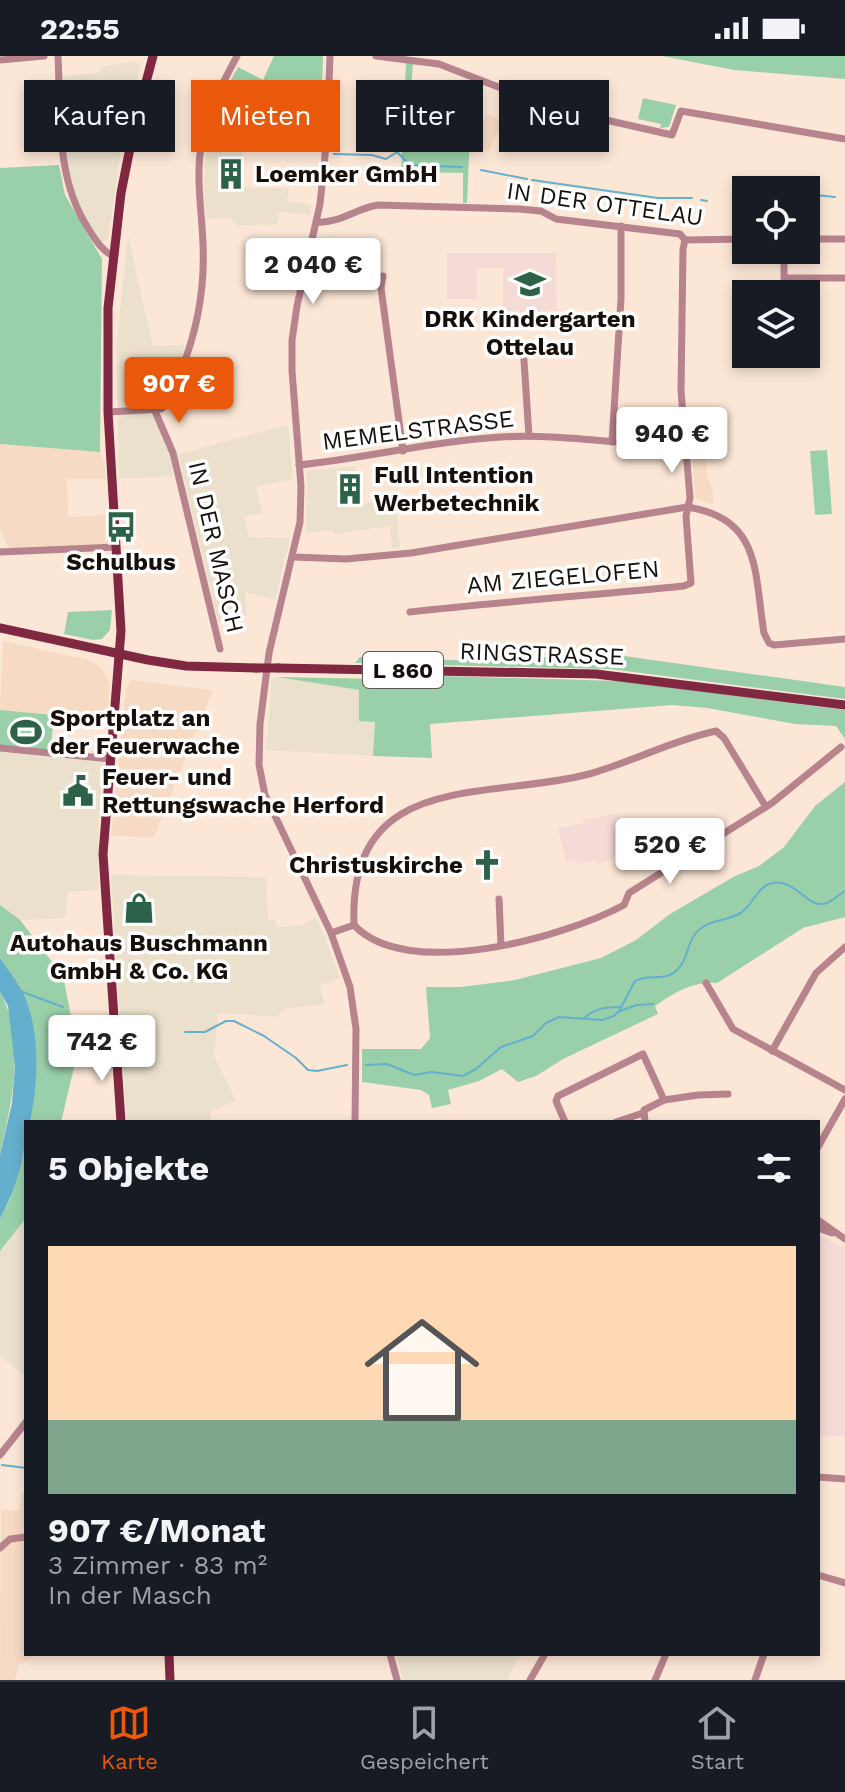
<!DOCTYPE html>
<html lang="de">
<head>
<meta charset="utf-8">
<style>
  :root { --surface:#171b24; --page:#242831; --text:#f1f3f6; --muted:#9ea1a6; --line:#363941; --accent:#ea580c }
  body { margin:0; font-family:"Work Sans",sans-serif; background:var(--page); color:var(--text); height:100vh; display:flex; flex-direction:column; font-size:30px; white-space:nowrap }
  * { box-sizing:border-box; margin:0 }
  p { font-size:26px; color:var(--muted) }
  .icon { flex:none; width:44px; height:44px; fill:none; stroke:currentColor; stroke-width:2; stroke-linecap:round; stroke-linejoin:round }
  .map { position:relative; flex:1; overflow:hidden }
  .panel { position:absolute; left:24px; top:1064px; width:796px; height:536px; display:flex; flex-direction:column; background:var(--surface); border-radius:0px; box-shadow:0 4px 12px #0003 }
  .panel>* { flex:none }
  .guide { position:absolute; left:24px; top:24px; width:798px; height:72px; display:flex; gap:16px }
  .fabs { position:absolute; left:732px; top:120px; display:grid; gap:16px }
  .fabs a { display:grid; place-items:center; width:88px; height:88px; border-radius:0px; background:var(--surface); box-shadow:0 4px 12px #0003; font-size:40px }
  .price { position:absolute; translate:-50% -68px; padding:0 18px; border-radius:8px; background:#fff; color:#222; font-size:26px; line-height:52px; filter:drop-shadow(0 2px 4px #0008) }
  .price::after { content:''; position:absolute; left:50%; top:48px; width:24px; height:18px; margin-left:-12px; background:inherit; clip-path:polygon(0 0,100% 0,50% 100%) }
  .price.active { background:var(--accent); color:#fff }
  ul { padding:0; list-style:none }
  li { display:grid; align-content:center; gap:16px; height:424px; padding:0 24px }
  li+li { border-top:2px solid var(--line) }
  li span { display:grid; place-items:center; height:248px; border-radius:0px; color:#555 }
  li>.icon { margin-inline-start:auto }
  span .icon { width:144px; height:144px; fill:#fffc; stroke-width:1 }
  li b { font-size:34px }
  h2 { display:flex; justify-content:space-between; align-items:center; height:96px; padding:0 24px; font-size:34px }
  .tag { padding:0 28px; border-radius:0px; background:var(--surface); box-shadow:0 4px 12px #0003; font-size:28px; line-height:72px }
  .tag.active { background:var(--accent); color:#fff }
  .status { display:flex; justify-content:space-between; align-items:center; height:56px; padding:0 40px; background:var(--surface); direction:ltr }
  .status svg { height:22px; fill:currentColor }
  .dock { display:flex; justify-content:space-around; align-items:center; height:112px; border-top:2px solid var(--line); background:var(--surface); font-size:22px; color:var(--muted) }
  .dock a { display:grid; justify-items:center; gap:4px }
  .dock .active { color:var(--accent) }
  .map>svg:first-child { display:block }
  .commercial { fill:#ebe0cc }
  .built { fill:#f6dac4 }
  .education { fill:#f5dbd6 }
  .green { fill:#99d0a9 }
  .water { fill:#65afce }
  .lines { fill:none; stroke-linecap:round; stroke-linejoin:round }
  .stream { stroke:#65afce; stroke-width:2 }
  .minor { stroke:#b7838d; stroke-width:7 }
  .major { stroke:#802742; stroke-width:9 }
  .major-bridge { stroke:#802742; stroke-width:9 }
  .labels { text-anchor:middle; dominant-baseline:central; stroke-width:7; stroke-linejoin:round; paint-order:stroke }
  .shield { fill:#fff; stroke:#5d5854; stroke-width:2 }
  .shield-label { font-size:22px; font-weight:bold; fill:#17100a }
  .poi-label { font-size:24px; font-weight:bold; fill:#17100a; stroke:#fff; text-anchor:start }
  .street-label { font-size:24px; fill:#17100a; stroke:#fff }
</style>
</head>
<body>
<div class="status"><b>22:55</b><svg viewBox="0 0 49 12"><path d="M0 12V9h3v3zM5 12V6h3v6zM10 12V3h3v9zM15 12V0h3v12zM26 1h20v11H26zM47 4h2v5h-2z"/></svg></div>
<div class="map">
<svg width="845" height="1624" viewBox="0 0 845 1624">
  <rect width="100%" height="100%" fill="#fce7d6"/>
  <g class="commercial">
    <polygon points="134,5 141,8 124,72 108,184 101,186 81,157 67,109 61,20 99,17 100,11"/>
    <polygon points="206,87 241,88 244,132 289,132 287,145 311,149 310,159 279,156 277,168 237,170 231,162 207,163 204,138"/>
    <polygon points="128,180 153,290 185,289 174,324 156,361 171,401 173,420 119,423 116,292"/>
    <polygon points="288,369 293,423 256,431 262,457 244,461 249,481 290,482 275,543 245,536 247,559 218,566 178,398"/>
    <polygon points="355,410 360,448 395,443 400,491 392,492 390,470 334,478 333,474 306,477 307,415"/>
    <polygon points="277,621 359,634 375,666 373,700 266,694 272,623"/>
    <polygon points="0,695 104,705 98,772 98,834 68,836 65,862 20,864 0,849"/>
    <polygon points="111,819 266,821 268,864 275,864 277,871 301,869 316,861 325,882 340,922 320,929 324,948 283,953 278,961 218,957 214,1000 236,1045 211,1055 211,1066 127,1066"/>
    <polygon points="26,1162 26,1321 0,1300 0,1195"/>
    <polygon points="396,1598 520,1598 507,1624 403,1624"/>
  </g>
  <g class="built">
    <polygon points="486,58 510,68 504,80 497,77 489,96 473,89"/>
    <polygon points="704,387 707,420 713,435 713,448 696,443 695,440 691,388"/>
    <polygon points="0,388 100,396 104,404 106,423 67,423 68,461 107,459 109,488 9,493 0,473"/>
    <polygon points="3,585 85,603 99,610 106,619 109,627 108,664 0,654"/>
    <polygon points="131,624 213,634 154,781 111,780 126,632"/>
    <polygon points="21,1437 26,1437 26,1598 33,1598 31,1602 19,1609 15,1624 0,1624 1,1454 20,1454"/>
  </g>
  <g class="education">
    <polygon points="447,197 556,197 557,259 503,259 503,212 477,212 477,243 447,243"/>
    <polygon points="618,758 628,795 599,809 596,804 578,808 576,804 566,806 558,772 583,767 583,764"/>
    <polygon points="818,1178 845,1192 845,1380 818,1381"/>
  </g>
  <g class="green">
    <polygon points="274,0 323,0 322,30 272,30 276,72 320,74 319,91 206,87 216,52 238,11 263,24"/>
    <polygon points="662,0 845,0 845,23 734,14"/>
    <polygon points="406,6 413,7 409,55 470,75 467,147 463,147 463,117 401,116"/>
    <polygon points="643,42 676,49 669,71 660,72 661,68 638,63"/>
    <polygon points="59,109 65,139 102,203 100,396 0,388 0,112"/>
    <polygon points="827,394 832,458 815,459 810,395"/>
    <polygon points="112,554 110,574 102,583 93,584 64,578 68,556"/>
    <polygon points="617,599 845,631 845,643 610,613 355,607 360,601 539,607 540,601 614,604"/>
    <polygon points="442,620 619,625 845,654 845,683 836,670 795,668 707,652 672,649 430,668 432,702 373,700 375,666 359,665 359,634 277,621 430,624"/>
    <polygon points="0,654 54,659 50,700 0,695"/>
    <path d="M845 726V861L803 872 717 927C693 925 674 937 655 950L658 958 563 1003 536 1020 518 1026 502 1013 479 1025 448 1034 451 1048 432 1052 429 1039 421 1034 362 1026V993H421L430 982 426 931H461L515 924 601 902 636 884 670 858 735 820 759 810 784 791 815 750Z"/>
    <polygon points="0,849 20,864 63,920 78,995 61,1066 30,1066 36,1007 24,940 0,902"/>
    <path d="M0 936C27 985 11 1048 0 1099Z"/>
    <polygon points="26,1084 26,1162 0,1195 0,1163 10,1143"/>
  </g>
  <path class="water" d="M0 902C8 914 18 926 24 939 41 977 38 1027 30 1066H26C26 1100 16 1133 0 1163V1099L12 1047 15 1010 8 950 0 936Z"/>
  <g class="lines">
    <g class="stream">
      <polyline points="334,98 372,99 386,103 397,96 410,109 462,111"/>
      <polyline points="481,114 527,123"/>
      <polyline points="532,124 658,142 692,142"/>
      <polyline points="758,134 774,134"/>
      <polyline points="806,138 835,141"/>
      <polyline points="701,144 707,145"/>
      <polyline points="735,149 746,150"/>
      <polyline points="20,935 63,951"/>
      <polyline points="620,955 637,949 653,948"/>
      <path d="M583 963C595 952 606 951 620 951"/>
      <polyline points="185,976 205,976 226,965 234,965 264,980 296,1002 308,1014 317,1015 347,1009"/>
      <path d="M366 1009 387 1008 414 1019 432 1016 463 1020 476 1013 501 991 533 980 546 967 559 961 602 964 614 960 619 955 635 925C649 917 664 926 676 915 688 905 686 890 695 878 706 864 725 865 739 858 752 851 756 833 769 828 793 819 807 852 824 848 832 846 838 839 845 835"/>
      <polyline points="2,1409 26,1412"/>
    </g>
    <g class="minor">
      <path d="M58 0C61 58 55 121 88 172 95 183 101 194 113 200"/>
      <polyline points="330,0 327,80 320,148 297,250 292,284 292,315 301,430 300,466 269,597 260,668 259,709 265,739 331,877 350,931 356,973 355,1066"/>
      <polyline points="376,0 439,8 553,52 672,79 681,55 845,83"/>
      <polyline points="0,4 44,0"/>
      <path d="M317 166C338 168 357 152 378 149L519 153 541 155 556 163 680 178 685 184 746 183"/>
      <polyline points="806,183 845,183"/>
      <polyline points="784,194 784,222 845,222"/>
      <polyline points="383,220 381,232 403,395"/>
      <polyline points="523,290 529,380"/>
      <polyline points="155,355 173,397 220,593"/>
      <path d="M108 356 161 353C172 344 176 328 181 315 197 275 205 233 203 189 202 154 195 120 202 85 207 54 223 27 237 0"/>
      <polyline points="612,386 621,243 621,170"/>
      <path d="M299 409C367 402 433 385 501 381 563 377 624 390 686 389"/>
      <polyline points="0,496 116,491"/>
      <path d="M294 501 346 503 411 497 687 451C762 462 754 517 764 577L769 587 774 589 845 583"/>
      <path d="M410 556C502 546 593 539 684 530L691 527 686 460 690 442 681 335 683 193 685 184"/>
      <polyline points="0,692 111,703"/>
      <polyline points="499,843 501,889"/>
      <path d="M354 869C407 926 565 881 624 849L629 837 772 747 841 691"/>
      <path d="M354 869C348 712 488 745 589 718 632 706 673 684 716 675L724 682 766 751"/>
      <polyline points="331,877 354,869"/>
      <polyline points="706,927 733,973 845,1034"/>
      <polyline points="772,995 816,917 845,891"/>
      <polyline points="664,1044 698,1039 728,1038"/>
      <polyline points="565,1066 556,1045 558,1040 643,998 664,1044 644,1054 645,1066"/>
      <polyline points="616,1066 643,1057"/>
      <polyline points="818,1091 845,1043"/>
      <polyline points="818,1164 845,1183"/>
      <polyline points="818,1172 832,1177"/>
      <polyline points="0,1399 26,1366"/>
      <polyline points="818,1421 845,1423"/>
      <polyline points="0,1492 10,1483 26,1481"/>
      <polyline points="818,1519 845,1527"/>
      <polyline points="390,1598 397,1624"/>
      <polyline points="530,1624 545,1598"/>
      <polyline points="655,1624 666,1598"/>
      <polyline points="755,1624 764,1598"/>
    </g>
    <g class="major">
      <polyline points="0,572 148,604 186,610 256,612"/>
      <polyline points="278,612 596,618 845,649"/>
      <polyline points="121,1066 103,798 121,575 108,356 108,252 121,137 135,67 153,0"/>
      <polyline points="169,1598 170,1624"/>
    </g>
    <polyline class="major-bridge" points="256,612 278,612"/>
  </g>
  <defs>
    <symbol id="building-bare" viewBox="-9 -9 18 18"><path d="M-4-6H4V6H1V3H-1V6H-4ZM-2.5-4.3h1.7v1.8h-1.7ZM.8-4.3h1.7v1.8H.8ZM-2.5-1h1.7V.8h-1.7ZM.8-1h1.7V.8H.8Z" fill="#2c6248" stroke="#fff" stroke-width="2.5" paint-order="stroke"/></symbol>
    <symbol id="school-bare" viewBox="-9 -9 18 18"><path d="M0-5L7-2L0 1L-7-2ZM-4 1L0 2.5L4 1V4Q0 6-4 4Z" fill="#2c6248" stroke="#fff" stroke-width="2.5" paint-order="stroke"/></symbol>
    <symbol id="bus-bare" viewBox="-9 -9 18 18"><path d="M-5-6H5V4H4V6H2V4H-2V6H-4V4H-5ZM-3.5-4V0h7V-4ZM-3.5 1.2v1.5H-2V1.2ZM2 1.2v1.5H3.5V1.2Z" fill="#2c6248" stroke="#fff" stroke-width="2.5" paint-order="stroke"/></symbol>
    <symbol id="stadium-bare" viewBox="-9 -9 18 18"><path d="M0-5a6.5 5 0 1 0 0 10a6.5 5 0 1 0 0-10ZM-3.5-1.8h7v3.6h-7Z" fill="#2c6248" stroke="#fff" stroke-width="2.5" paint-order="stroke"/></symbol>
    <symbol id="civic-bare" viewBox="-9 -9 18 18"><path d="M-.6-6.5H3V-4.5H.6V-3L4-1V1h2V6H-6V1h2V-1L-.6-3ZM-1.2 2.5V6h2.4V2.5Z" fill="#2c6248" stroke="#fff" stroke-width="2.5" paint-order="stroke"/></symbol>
    <symbol id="church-bare" viewBox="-9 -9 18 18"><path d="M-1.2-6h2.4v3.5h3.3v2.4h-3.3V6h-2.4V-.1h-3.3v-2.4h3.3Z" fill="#2c6248" stroke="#fff" stroke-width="2.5" paint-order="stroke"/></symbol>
    <symbol id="shop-bare" viewBox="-9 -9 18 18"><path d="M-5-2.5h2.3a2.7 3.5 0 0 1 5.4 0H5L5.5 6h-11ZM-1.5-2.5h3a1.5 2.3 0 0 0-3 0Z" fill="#2c6248" stroke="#fff" stroke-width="2.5" paint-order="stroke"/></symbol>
  </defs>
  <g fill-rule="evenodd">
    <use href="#building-bare" x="209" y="96" width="44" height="44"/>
    <use href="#school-bare" x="508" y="206" width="44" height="44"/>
    <use href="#building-bare" x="328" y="411" width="44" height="44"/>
    <use href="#bus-bare" x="99" y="449" width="44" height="44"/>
    <use href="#stadium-bare" x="4" y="654" width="44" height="44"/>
    <use href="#civic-bare" x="56" y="713" width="44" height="44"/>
    <use href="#church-bare" x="465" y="787" width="44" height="44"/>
    <use href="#shop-bare" x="117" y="830" width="44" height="44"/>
  </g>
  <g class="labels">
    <rect class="shield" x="363" y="596" width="80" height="36" rx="6"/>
    <g class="shield-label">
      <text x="403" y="614">L 860</text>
    </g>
    <g class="poi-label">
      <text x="255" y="118">Loemker GmbH</text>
      <text x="530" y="263" text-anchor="middle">DRK Kindergarten<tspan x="530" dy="28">Ottelau</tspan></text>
      <text x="374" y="419">Full Intention<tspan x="374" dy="28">Werbetechnik</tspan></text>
      <text x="121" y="506" text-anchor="middle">Schulbus</text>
      <text x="50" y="662">Sportplatz an<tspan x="50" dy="28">der Feuerwache</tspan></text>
      <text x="102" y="721">Feuer- und<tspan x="102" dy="28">Rettungswache Herford</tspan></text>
      <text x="463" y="809" text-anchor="end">Christuskirche</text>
      <text x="139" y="887" text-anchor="middle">Autohaus Buschmann<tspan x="139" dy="28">GmbH &amp; Co. KG</tspan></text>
    </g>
    <g class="street-label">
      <text transform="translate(605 148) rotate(8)">IN DER OTTELAU</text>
      <text transform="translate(418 374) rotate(-7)">MEMELSTRASSE</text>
      <text transform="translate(216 491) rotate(77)">IN DER MASCH</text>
      <text transform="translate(563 521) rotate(-5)">AM ZIEGELOFEN</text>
      <text transform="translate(542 598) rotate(2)">RINGSTRASSE</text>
    </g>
  </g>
</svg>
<div class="fabs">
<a><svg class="icon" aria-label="locate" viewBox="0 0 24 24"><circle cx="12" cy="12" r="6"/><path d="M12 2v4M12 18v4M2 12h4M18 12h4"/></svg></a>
<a><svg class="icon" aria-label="layers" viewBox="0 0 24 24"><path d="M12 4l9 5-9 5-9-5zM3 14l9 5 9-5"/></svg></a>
</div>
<b class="price" style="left:313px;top:250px">2 040 €</b>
<b class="price active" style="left:179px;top:369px">907 €</b>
<b class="price" style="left:672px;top:419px">940 €</b>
<b class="price" style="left:670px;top:830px">520 €</b>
<b class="price" style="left:102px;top:1027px">742 €</b>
<div class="guide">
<a class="tag">Kaufen</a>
<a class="tag active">Mieten</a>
<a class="tag">Filter</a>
<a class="tag">Neu</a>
</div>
<section class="panel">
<h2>5 Objekte<svg class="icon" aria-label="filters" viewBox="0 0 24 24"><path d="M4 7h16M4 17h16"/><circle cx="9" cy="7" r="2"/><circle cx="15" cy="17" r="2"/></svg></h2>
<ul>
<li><span style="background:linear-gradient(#ffd9b3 70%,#7fa58c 0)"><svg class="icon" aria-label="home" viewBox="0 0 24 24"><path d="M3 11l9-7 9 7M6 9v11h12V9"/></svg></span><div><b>907 €/Monat</b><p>3 Zimmer · 83 m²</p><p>In der Masch</p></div></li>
</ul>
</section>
</div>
<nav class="dock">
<a class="active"><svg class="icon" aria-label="map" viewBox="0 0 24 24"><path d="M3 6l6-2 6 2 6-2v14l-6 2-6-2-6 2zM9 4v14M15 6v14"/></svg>Karte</a>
<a><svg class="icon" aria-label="saved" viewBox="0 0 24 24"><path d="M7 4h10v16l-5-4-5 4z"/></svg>Gespeichert</a>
<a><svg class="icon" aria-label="home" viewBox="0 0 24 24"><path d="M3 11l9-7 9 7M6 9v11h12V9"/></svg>Start</a>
</nav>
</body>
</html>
